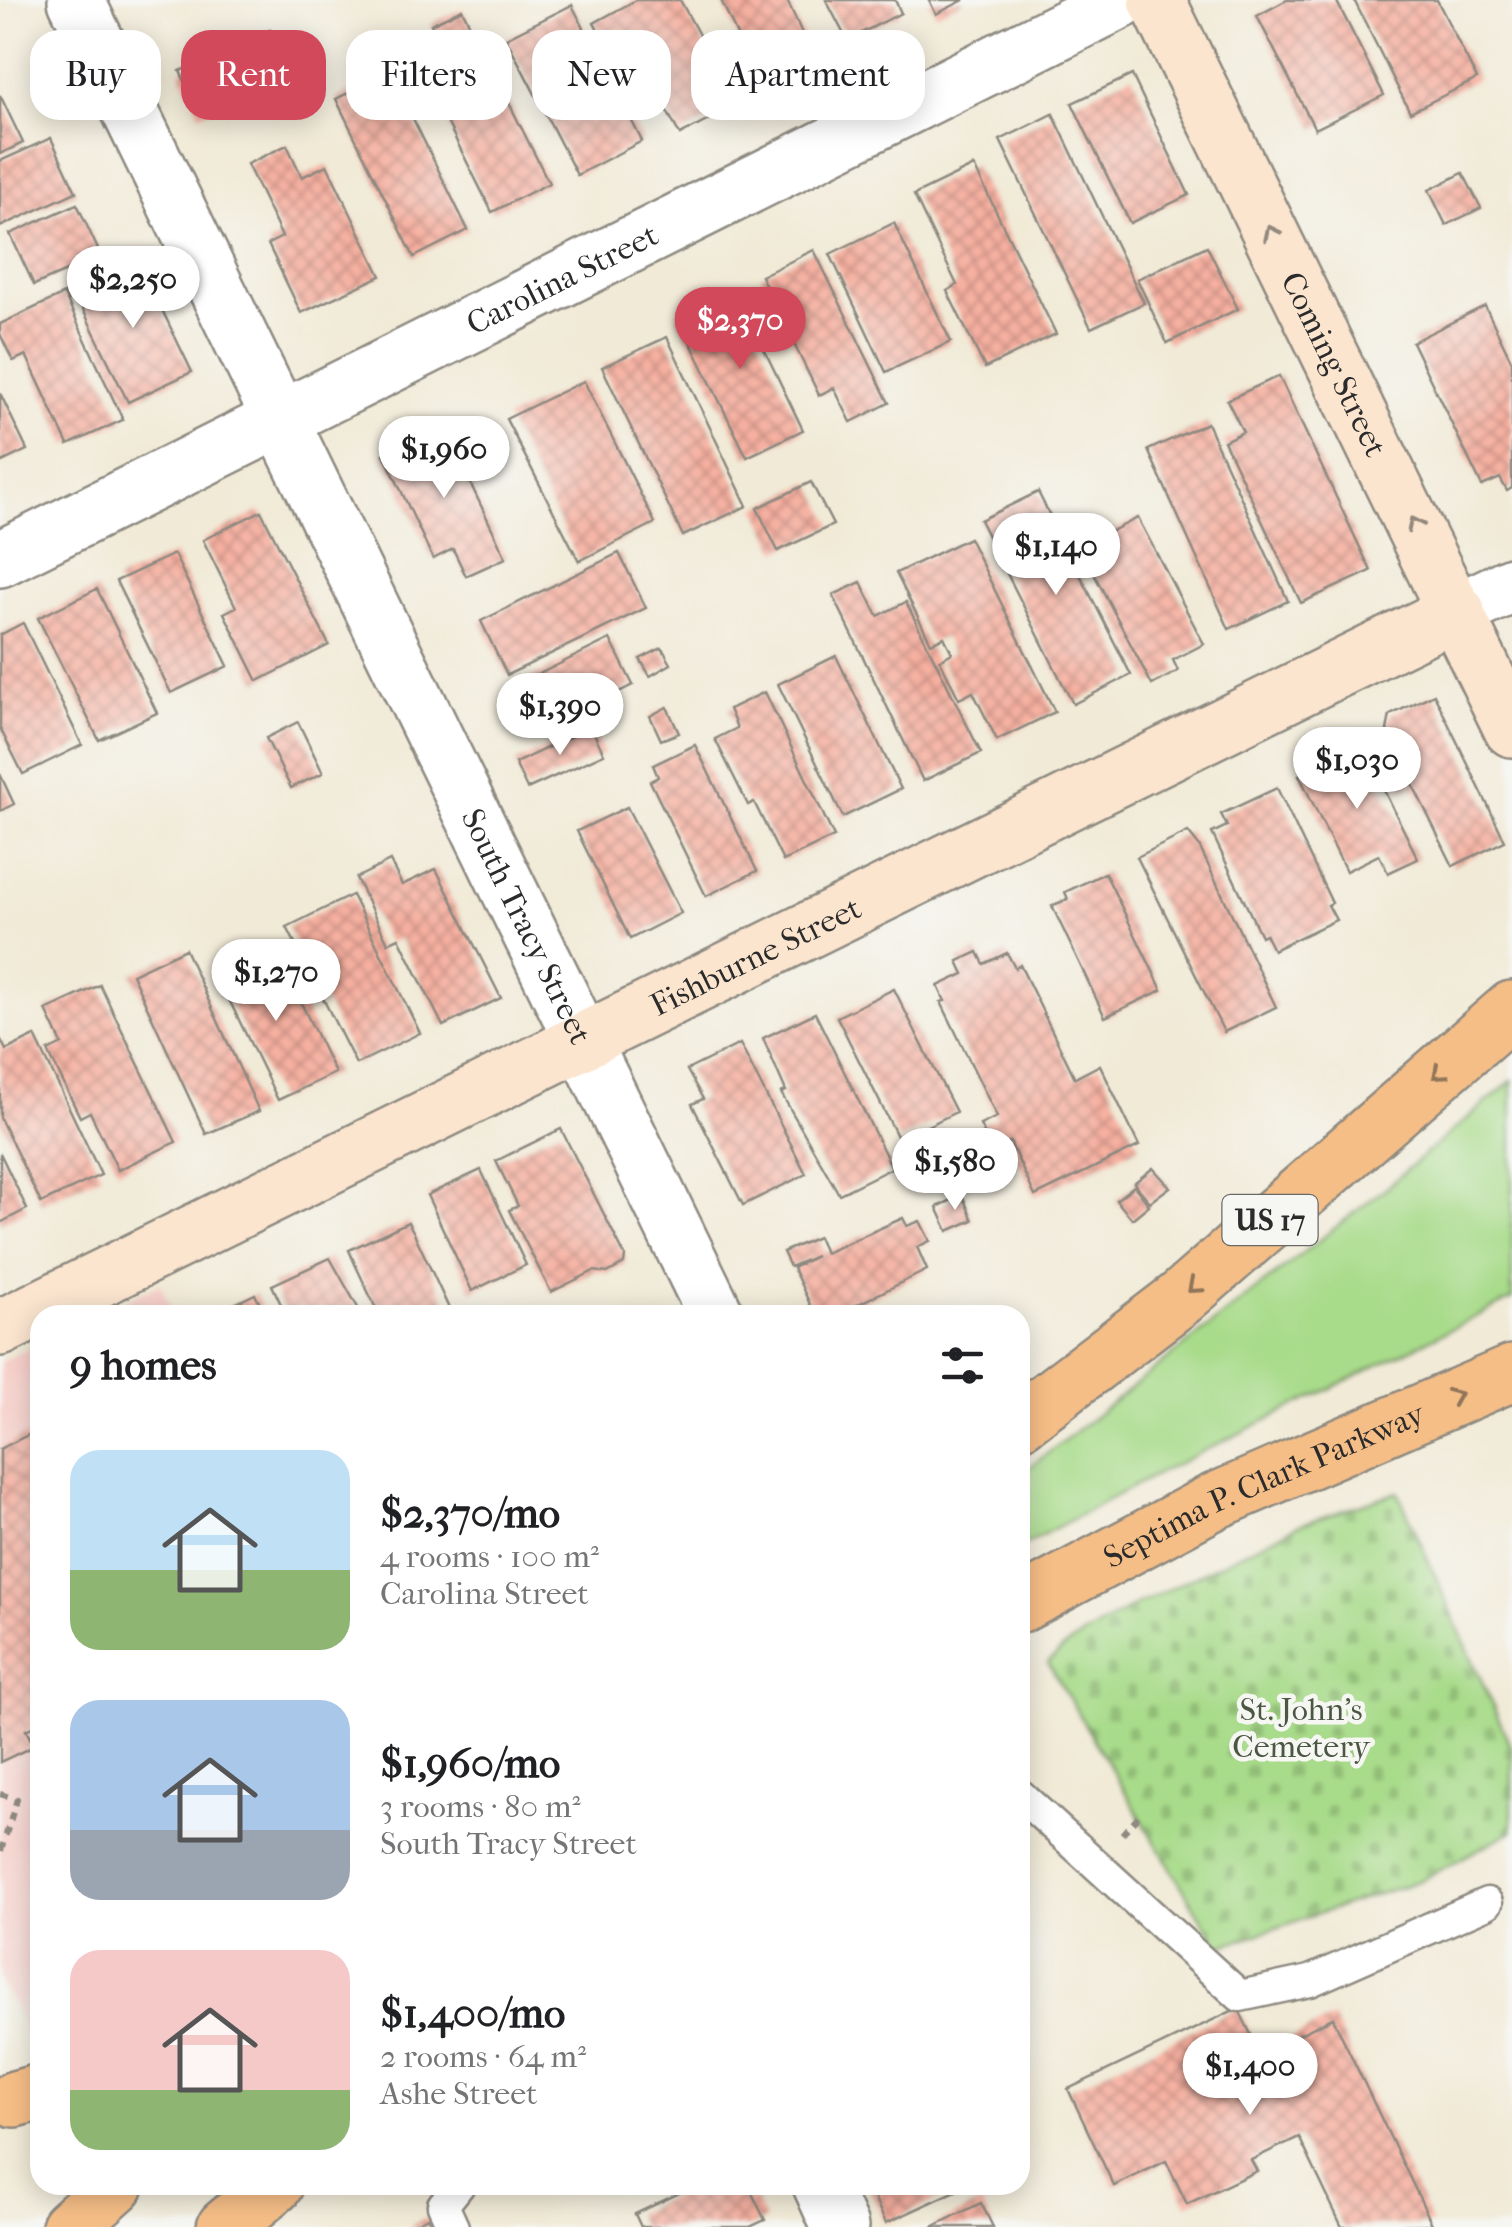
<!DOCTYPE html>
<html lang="en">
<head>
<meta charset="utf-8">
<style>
  :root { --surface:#fff; --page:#f2f2f2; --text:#202124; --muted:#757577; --accent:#d1495b }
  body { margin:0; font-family:"IM FELL French Canon",serif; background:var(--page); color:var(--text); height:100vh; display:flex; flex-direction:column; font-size:38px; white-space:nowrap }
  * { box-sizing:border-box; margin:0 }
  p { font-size:32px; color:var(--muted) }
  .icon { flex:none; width:55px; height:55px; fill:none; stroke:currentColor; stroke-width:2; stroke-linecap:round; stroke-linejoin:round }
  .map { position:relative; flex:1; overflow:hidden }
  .details { position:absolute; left:30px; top:1305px; width:1000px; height:890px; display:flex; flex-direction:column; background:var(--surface); border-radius:30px; box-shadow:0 5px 25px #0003 }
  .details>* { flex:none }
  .hud { position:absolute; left:30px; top:30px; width:1000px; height:90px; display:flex; gap:20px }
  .price { position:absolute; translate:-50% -85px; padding:0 22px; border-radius:35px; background:#fff; color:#222; font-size:32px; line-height:65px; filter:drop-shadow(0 2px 5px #0008) }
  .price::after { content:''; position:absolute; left:50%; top:60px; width:30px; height:22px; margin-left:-15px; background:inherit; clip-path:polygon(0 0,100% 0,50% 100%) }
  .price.selected { background:var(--accent); color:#fff }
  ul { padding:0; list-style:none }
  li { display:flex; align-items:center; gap:30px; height:250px; padding:0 40px }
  li span { display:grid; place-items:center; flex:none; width:280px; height:200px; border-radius:30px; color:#555 }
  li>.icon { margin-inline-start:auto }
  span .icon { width:120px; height:120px; fill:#fffc; stroke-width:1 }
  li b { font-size:42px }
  h2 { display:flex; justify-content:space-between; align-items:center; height:120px; padding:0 40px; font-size:42px }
  .pill { padding:0 35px; border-radius:30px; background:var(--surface); box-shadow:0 5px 25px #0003; font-size:35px; line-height:90px }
  .pill.selected { background:var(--accent); color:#fff }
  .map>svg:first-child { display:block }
  .built { fill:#f7d0cb }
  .grass { fill:#a8db8a; stroke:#6a835a; stroke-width:2.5 }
  .cemetery { fill:url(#cemetery-stones); stroke:#6a835a; stroke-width:2.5 }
  .building { fill:url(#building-cross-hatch) }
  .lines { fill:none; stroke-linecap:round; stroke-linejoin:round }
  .lane-casing { stroke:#8e8a81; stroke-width:35 }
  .street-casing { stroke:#8e8a81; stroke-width:60 }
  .secondary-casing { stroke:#8e8a81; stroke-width:60 }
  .highway-casing { stroke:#8e8a81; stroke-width:60 }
  .path { stroke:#8e8a81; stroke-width:6; stroke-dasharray:8 8; stroke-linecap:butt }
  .lane { stroke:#fff; stroke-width:30 }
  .street { stroke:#fff; stroke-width:55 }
  .secondary { stroke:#fbe5cf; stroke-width:55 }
  .highway { stroke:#f6be87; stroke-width:55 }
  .oneway { stroke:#93887d }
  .oneway2 { stroke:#907459 }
  .labels { text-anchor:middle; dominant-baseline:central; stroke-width:9; stroke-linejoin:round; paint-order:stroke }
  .shield { fill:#f6f6f2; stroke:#686867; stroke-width:2.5 }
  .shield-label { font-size:30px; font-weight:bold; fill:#2b2b2b }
  .street-label { font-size:32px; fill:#2b2b2b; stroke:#f6f6f2 }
  .park-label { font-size:32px; fill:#4a5743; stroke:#f6f6f2 }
</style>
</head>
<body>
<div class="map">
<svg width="1512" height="2227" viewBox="0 0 1512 2227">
  <defs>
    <pattern id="cemetery-stones" width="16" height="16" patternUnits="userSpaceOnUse" patternTransform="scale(2.5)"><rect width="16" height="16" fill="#a8db8a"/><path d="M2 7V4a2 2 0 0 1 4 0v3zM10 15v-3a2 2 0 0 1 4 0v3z" fill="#91bc77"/></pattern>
    <pattern id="building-cross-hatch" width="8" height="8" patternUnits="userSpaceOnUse" patternTransform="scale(2.5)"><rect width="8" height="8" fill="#f6b0a0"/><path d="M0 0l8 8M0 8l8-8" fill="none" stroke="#c78f83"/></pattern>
  </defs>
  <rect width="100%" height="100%" fill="#f6f6f2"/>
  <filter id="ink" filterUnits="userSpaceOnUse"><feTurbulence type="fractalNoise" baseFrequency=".01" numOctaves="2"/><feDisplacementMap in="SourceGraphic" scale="20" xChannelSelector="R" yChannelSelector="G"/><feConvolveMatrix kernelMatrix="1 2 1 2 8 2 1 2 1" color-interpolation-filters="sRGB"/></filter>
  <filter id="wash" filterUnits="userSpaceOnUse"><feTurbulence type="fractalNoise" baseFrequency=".0048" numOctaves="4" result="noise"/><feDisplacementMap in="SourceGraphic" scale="40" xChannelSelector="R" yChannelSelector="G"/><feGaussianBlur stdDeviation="2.25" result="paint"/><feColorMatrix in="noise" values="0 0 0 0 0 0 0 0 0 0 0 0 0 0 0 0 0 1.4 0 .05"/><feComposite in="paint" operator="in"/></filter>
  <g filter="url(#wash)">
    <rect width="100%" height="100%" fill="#f1ead7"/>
    <g class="built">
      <polygon points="160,1284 174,1315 96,1315"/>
      <polygon points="40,1342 40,2044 26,2031 0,1979 0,1362"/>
    </g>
    <polygon class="grass" points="1512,1081 1512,1299 1153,1476 1020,1547 1020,1475 1377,1195"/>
    <polygon class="cemetery" points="1398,1492 1512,1749 1512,1831 1421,1880 1218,1947 1048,1663 1069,1644 1134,1606 1302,1524"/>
    <g id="blocks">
      <g class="building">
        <polygon points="636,0 680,0 737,105 680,135 650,80 631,90 594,23"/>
        <polygon points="721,0 787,0 815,62 760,86"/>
        <polygon points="826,0 895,0 901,13 847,40"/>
        <polygon points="929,0 964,0 936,14"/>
        <polygon points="1287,0 1336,0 1384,95 1315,129 1257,16"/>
        <polygon points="1354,0 1437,0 1477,79 1410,112"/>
        <polygon points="572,5 642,141 577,175 506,38"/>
        <polygon points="462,9 549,183 492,212 433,94 459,81 431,24"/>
        <polygon points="270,30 290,73 200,114 180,71"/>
        <polygon points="390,72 468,230 414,257 336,99"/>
        <polygon points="1132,75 1189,195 1130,223 1072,103"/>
        <polygon points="0,95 23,143 0,154"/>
        <polygon points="1053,114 1144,303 1091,328 1000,140"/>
        <polygon points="51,138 76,192 0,227 0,161"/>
        <polygon points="287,145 302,177 327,165 381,276 301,313 268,244 282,237 247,164"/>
        <polygon points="974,166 1056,334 985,368 947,291 957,285 914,195"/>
        <polygon points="1463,173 1481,208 1446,225 1429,190"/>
        <polygon points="77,204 101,256 34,285 10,234"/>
        <polygon points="894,223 951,342 886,372 830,254"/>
        <polygon points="1207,246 1238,309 1167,343 1137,279"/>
        <polygon points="814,250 889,403 851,422 834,388 819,395 761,276"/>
        <polygon points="138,260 192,372 128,402 74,291"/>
        <polygon points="734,287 803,430 747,457 677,315"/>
        <polygon points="64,294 123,420 68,445 26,355 13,361 0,334 0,324"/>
        <polygon points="1485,306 1512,362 1512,488 1507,491 1500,478 1482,486 1412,342"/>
        <polygon points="667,337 747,506 683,536 602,367"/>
        <polygon points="1279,376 1371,571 1301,603 1224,441 1243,432 1227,400"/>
        <polygon points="584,381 655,523 579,561 506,419"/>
        <polygon points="0,393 27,450 0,463"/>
        <polygon points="1207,423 1288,601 1229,629 1148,450"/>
        <polygon points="443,426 506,558 466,576 453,549 433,559 384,454"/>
        <polygon points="811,482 833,525 778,551 757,508"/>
        <polygon points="1038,492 1131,675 1073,704 980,520"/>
        <polygon points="261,511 329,645 258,681 224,613 236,607 203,540"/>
        <polygon points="1138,518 1204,644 1173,660 1178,671 1152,685 1080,547"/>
        <polygon points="969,538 1055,712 997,740 973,692 959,699 940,660 952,653 944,637 931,643 896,573"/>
        <polygon points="619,553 646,608 507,675 481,621"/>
        <polygon points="174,554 228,666 171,693 116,581"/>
        <polygon points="861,582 878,616 906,602 981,753 923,781 833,595"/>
        <polygon points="97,589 157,713 99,740 38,618"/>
        <polygon points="23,623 82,745 23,774 0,728 0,635"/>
        <polygon points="610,639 633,685 528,736 505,691"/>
        <polygon points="662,648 671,664 650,676 640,659"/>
        <polygon points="836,656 901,789 843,817 778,684"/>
        <polygon points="765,692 834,837 783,861 754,802 748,805 715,739 737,728 729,709"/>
        <polygon points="1434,694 1505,841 1453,866 1412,783 1404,787 1397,772 1404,768 1387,730 1390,715"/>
        <polygon points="667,707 679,733 661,740 650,716"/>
        <polygon points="298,722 323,773 291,788 266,738"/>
        <polygon points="591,727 604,754 527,789 515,763"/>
        <polygon points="1361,744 1418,859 1388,873 1379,855 1346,871 1299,775"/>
        <polygon points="695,745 757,871 706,896 650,781 658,777 653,765"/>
        <polygon points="0,774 14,804 0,811"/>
        <polygon points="1277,788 1332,903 1328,905 1336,920 1273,950 1265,934 1261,936 1212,833 1227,826 1221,814"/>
        <polygon points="627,807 681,913 630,939 577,831"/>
        <polygon points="1188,832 1199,846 1276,1007 1224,1032 1137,857"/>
        <polygon points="390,861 402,885 436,869 501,998 443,1026 399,938 388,943 356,878"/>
        <polygon points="1105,873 1162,990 1105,1017 1052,906 1068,899 1065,892"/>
        <polygon points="352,895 420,1033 356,1064 287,927"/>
        <polygon points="274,947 335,1073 278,1100 217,975"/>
        <polygon points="185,949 259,1111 206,1134 132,974"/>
        <polygon points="978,952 984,964 1007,953 1015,968 1020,965 1075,1078 1100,1065 1139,1146 1035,1196 1010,1142 993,1151 980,1125 997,1117 941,1002 945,1001 938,986 964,974 958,961"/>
        <polygon points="100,985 176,1142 118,1170 90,1112 80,1117 48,1051 62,1044 46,1010"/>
        <polygon points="894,989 956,1112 899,1140 837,1017"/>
        <polygon points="815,1013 892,1168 839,1194 781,1093 786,1091 763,1038"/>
        <polygon points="35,1036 101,1175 41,1203 0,1118 0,1038 6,1050"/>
        <polygon points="740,1044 806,1174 743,1205 692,1104 703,1099 687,1070"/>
        <polygon points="561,1129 625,1256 624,1264 607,1273 594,1271 551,1292 509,1210 518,1206 496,1161"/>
        <polygon points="976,1150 989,1175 976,1182 963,1156"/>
        <polygon points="0,1153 27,1209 0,1223"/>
        <polygon points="1153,1168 1170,1187 1150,1202 1134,1183"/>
        <polygon points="481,1170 526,1265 472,1291 427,1195"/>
        <polygon points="1134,1186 1149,1205 1132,1219 1116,1200"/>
        <polygon points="962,1195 973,1220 948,1231 937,1207"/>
        <polygon points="903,1218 907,1226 920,1221 930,1241 917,1247 927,1270 836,1315 815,1315 793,1268 816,1256 790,1267 783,1252 818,1237 825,1253"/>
        <polygon points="408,1222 414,1233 452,1315 379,1315 355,1264 349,1250"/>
        <polygon points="330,1258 362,1315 286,1315 272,1285"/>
        <polygon points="255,1294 265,1315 212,1315"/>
        <polygon points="40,1429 40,1723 26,1730 34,1746 0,1762 0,1449"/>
        <polygon points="1238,2008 1260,2053 1333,2018 1432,2224 1342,2227 1299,2137 1251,2160 1257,2171 1187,2204 1166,2161 1114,2186 1068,2089"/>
        <polygon points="696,2185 748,2185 765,2220 750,2227 641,2227 635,2214"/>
        <polygon points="868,2185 969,2185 886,2223"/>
        <polygon points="981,2203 993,2227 932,2227"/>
        <polygon points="428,2217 432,2227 408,2227"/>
      </g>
    </g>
  </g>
  <g filter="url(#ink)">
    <use href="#blocks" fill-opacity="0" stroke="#8e8a81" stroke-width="2.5"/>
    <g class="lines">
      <defs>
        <g id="lane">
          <polyline points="1020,1795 1240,1996 1310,1981 1487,1903"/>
          <polyline points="453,2227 443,2205 459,2185"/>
        </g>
        <g id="street">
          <path id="s1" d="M76 0 716 1315"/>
          <path id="s2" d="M0 559 1122 0"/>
          <polyline points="1457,611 1512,585"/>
          <polyline points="821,2185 840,2227"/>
        </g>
        <g id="secondary">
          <path id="s3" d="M1157 0 1512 729"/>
          <path id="s4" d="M0 1328 1457 611"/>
        </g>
        <g id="highway">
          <polyline points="1020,1421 1181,1298 1512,1009"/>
          <path id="s5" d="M1020 1605 1213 1502 1512 1373"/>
          <polyline points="15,2099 40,2092"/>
          <polyline points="69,2227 116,2185"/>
          <polyline points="225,2227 275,2185"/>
        </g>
      </defs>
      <use href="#lane" class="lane-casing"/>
      <use href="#street" class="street-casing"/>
      <use href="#secondary" class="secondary-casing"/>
      <use href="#highway" class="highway-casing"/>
      <g class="path">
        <polyline points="0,1794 17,1799 0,1854"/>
        <polyline points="1122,1834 1143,1811"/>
      </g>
      <use href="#lane" class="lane"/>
      <use href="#street" class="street"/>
      <use href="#secondary" class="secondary"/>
      <use href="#highway" class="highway"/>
    </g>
    <defs><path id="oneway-chevron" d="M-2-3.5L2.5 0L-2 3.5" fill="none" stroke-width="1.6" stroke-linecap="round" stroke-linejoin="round" transform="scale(2.5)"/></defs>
    <g class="oneway">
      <use href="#oneway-chevron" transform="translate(1271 232) rotate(-116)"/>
      <use href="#oneway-chevron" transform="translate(1414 524) rotate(-116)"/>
    </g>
    <g class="oneway2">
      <use href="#oneway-chevron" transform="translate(1439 1073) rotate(139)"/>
      <use href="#oneway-chevron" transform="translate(1194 1287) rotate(139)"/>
      <use href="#oneway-chevron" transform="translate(1455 1396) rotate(-23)"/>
    </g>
  </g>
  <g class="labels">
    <rect class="shield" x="1222.5" y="1195" width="95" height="50" rx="8"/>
    <g class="shield-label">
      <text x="1270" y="1220">US 17</text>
    </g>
    <g class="street-label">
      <text stroke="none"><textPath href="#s2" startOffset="628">Carolina Street</textPath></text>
      <text stroke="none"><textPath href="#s3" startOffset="405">Coming Street</textPath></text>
      <text stroke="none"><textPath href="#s1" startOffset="1030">South Tracy Street</textPath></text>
      <text stroke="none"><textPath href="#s4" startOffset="842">Fishburne Street</textPath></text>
      <text stroke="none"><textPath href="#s5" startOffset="272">Septima P. Clark Parkway</textPath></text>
    </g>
    <g class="park-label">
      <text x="1301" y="1709">St. John's<tspan x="1301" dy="37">Cemetery</tspan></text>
    </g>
  </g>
</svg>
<b class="price" style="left:133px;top:331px">$2,250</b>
<b class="price selected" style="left:740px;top:372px">$2,370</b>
<b class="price" style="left:444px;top:501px">$1,960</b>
<b class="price" style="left:1056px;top:598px">$1,140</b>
<b class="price" style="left:560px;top:758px">$1,390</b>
<b class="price" style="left:1357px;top:812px">$1,030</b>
<b class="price" style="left:276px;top:1024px">$1,270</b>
<b class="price" style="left:955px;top:1213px">$1,580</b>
<b class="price" style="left:1250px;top:2118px">$1,400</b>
<div class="hud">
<a class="pill">Buy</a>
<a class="pill selected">Rent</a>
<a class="pill">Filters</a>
<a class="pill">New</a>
<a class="pill">Apartment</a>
</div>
<section class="details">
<h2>9 homes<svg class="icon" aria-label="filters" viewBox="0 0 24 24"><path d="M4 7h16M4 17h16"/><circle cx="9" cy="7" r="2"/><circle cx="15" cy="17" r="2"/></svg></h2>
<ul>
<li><span style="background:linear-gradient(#bfe0f5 60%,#8fb573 0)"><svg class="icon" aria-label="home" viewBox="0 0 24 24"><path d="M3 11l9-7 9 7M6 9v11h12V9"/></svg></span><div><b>$2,370/mo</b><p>4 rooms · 100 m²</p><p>Carolina Street</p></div></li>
<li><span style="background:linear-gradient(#a9c7e8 65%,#9aa5b1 0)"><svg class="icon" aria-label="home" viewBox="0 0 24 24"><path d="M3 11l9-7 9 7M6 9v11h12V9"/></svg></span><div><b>$1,960/mo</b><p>3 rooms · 80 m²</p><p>South Tracy Street</p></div></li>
<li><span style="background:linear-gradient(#f6c9c9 70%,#8fb573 0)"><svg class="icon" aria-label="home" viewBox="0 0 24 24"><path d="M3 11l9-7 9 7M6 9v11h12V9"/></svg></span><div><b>$1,400/mo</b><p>2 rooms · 64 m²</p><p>Ashe Street</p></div></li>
</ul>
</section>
</div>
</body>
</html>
